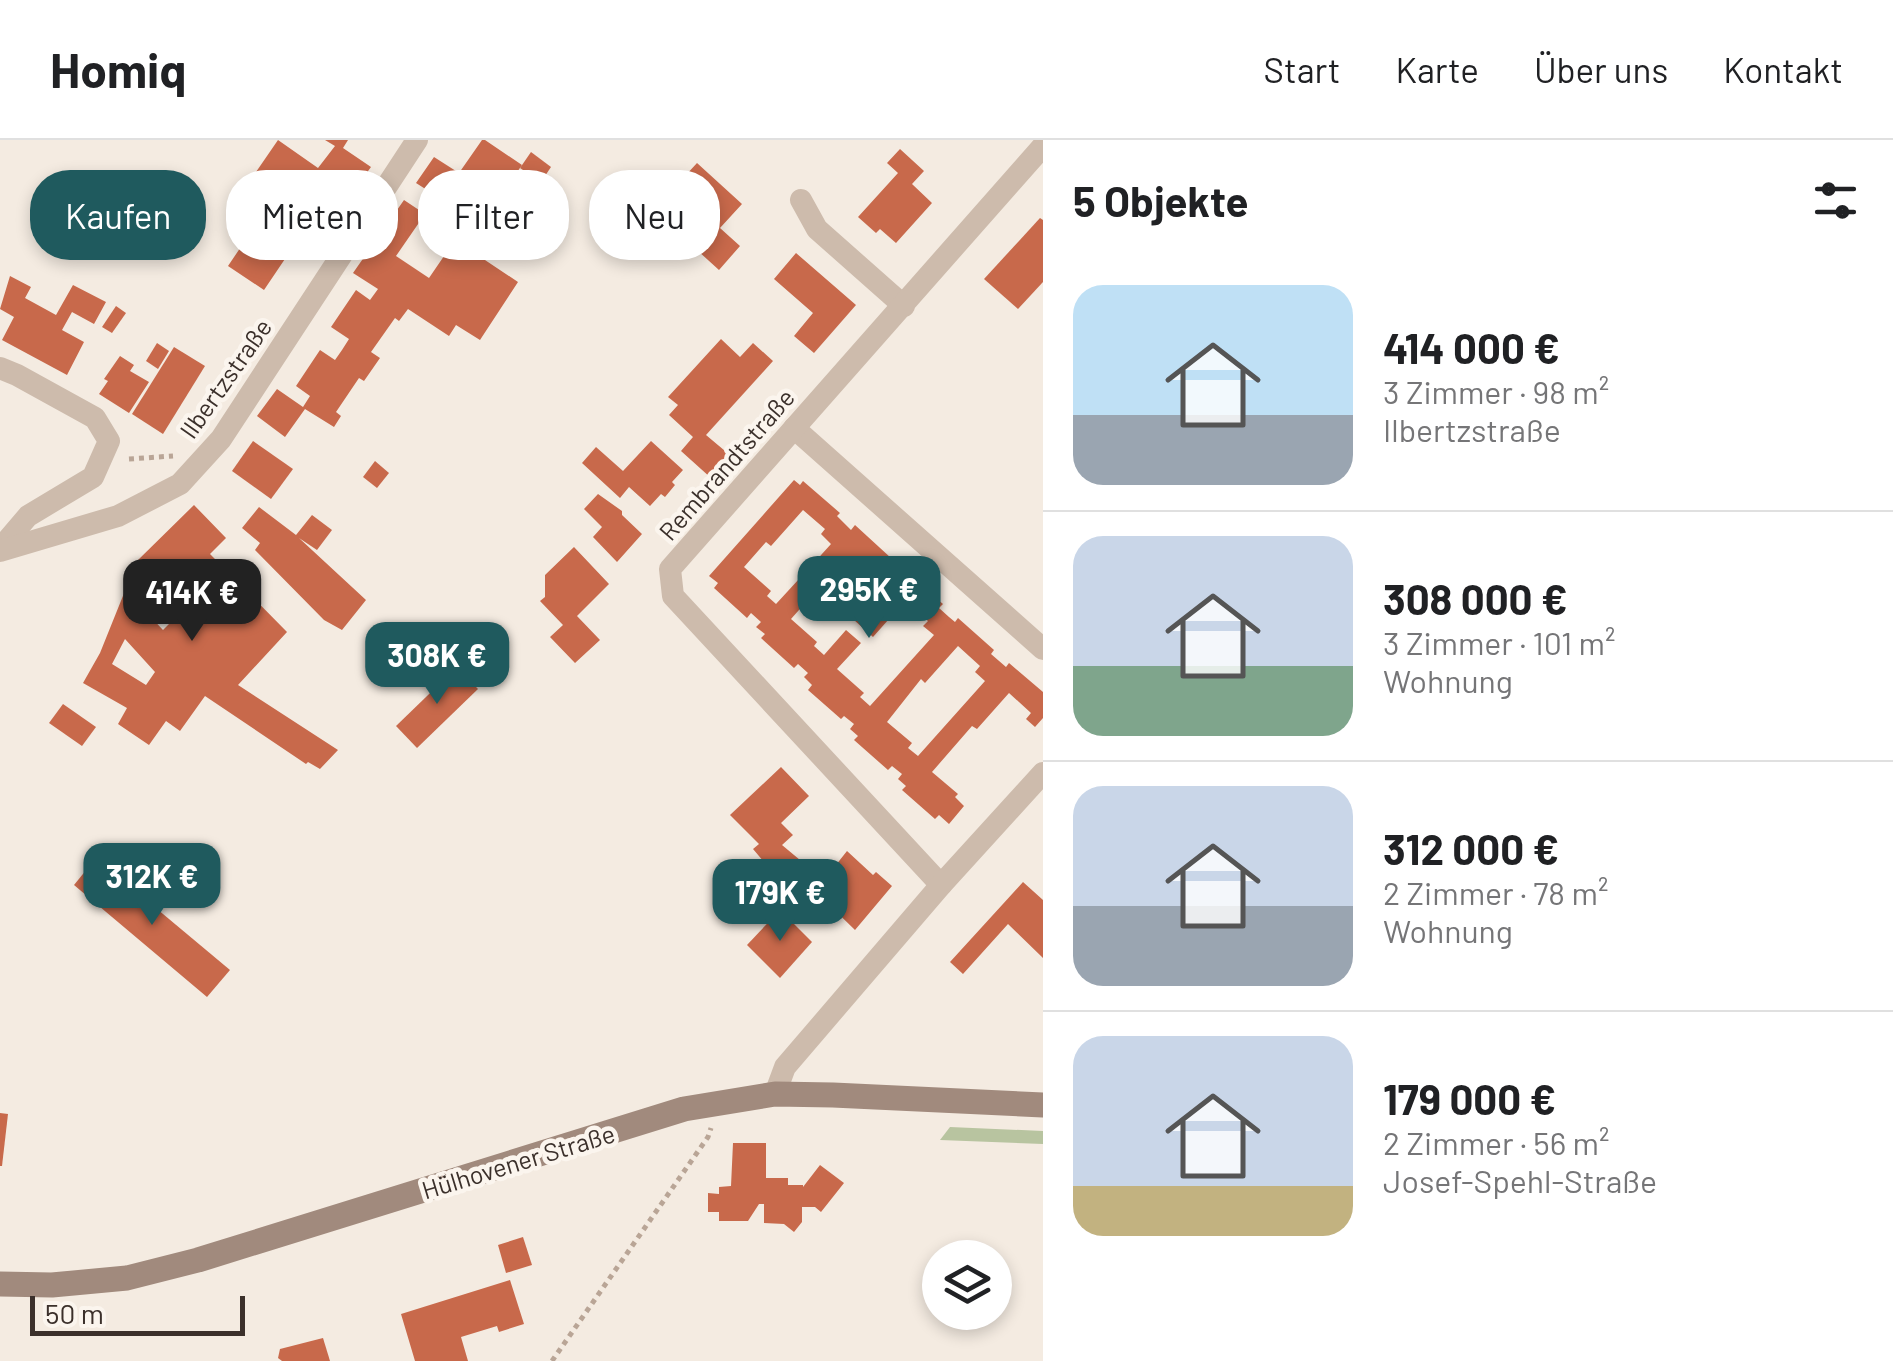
<!DOCTYPE html>
<html lang="de">
<head>
<meta charset="utf-8">
<style>
  :root { --surface:#fff; --page:#f6f6f6; --text:#202124; --muted:#757577; --line:#e0e0e0; --accent:#1f5a5e }
  body { margin:0; font-family:Barlow,sans-serif; background:var(--page); color:var(--text); height:100vh; display:flex; flex-direction:column; font-size:38px; white-space:nowrap }
  * { box-sizing:border-box; margin:0 }
  p { font-size:32px; color:var(--muted) }
  .icon { flex:none; width:55px; height:55px; fill:none; stroke:currentColor; stroke-width:2; stroke-linecap:round; stroke-linejoin:round }
  .map { position:relative; flex:1; overflow:hidden }
  .panel { display:flex; flex-direction:column; background:var(--surface); width:850px }
  .panel>* { flex:none }
  .banner { position:absolute; left:30px; top:30px; width:862px; height:90px; display:flex; gap:20px }
  .fabs { position:absolute; left:922px; top:1100px; display:grid; gap:20px }
  .fabs a { display:grid; place-items:center; width:90px; height:90px; border-radius:50%; background:var(--surface); box-shadow:0 5px 15px #0003; font-size:50px }
  .scale { position:absolute; left:30px; bottom:25px; width:215px; box-sizing:border-box; padding-left:10px; border:5px solid #3b302b; border-top:0; font-size:28px; line-height:35px; white-space:nowrap; color:#3b302b; -webkit-text-stroke:8px #fbf5ee; paint-order:stroke }
  .price { position:absolute; translate:-50% -85px; padding:0 22px; border-radius:20px; background:var(--accent); color:#fff; font-size:32px; line-height:65px; filter:drop-shadow(0 2px 5px #0008) }
  .price::after { content:''; position:absolute; left:50%; top:60px; width:30px; height:22px; margin-left:-15px; background:inherit; clip-path:polygon(0 0,100% 0,50% 100%) }
  .price.current { background:#222; color:#fff }
  ul { padding:0; list-style:none }
  li { display:flex; align-items:center; gap:30px; height:250px; padding:0 30px }
  li+li { border-top:2px solid var(--line) }
  li span { display:grid; place-items:center; flex:none; width:280px; height:200px; border-radius:30px; color:#555 }
  li>.icon { margin-inline-start:auto }
  span .icon { width:120px; height:120px; fill:#fffc; stroke-width:1 }
  li b { font-size:42px }
  h2 { display:flex; justify-content:space-between; align-items:center; height:120px; padding:0 30px; font-size:42px }
  .tag { padding:0 35px; border-radius:40px; background:var(--surface); box-shadow:0 5px 15px #0003; font-size:35px; line-height:90px }
  .tag.current { background:var(--accent); color:#fff }
  header { display:flex; align-items:center; gap:60px; box-sizing:border-box; height:140px; padding:0 50px; background:var(--surface); border-bottom:2px solid var(--line) }
  header strong { font-size:48px }
  nav { display:flex; gap:55px; margin-inline-start:auto; font-size:35px }
  main { display:flex; flex:1; min-height:0 }
  .map>svg:first-child { display:block }
  .green { fill:#b8c4a0 }
  .building { fill:#c8694b; fill-rule:evenodd }
  .lines { fill:none; stroke-linecap:round; stroke-linejoin:round }
  .path { stroke:#b9a596; stroke-width:5; stroke-dasharray:5 5; stroke-linecap:butt }
  .street { stroke:#cdbbac; stroke-width:22 }
  .secondary { stroke:#a18a7d; stroke-width:25 }
  .labels { text-anchor:middle; dominant-baseline:central; stroke-width:9; stroke-linejoin:round; paint-order:stroke }
  .street-label { font-size:25px; fill:#3b302b; stroke:#fbf5ee }
</style>
</head>
<body>
<header>
<strong>Homiq</strong>
<nav><a>Start</a><a>Karte</a><a>Über uns</a><a>Kontakt</a></nav>
</header>
<main>
<div class="map">
<svg width="1043" height="1221" viewBox="0 0 1043 1221">
  <rect width="100%" height="100%" fill="#f4ebe1"/>
  <polygon class="green" points="950,987 1043,991 1043,1004 940,1000"/>
  <g class="building">
    <polygon points="278,0 318,28 335,6 325,0 348,0 343,8 371,27 353,52 326,33 303,65 256,32"/>
    <polygon points="482,0 485,0 522,25 497,61 482,50 473,65 456,53 449,64 416,43 434,17 459,33"/>
    <polygon points="900,9 924,31 912,44 932,63 896,103 880,89 876,93 858,77 898,33 887,23"/>
    <polygon points="531,12 551,27 541,42 520,28"/>
    <polygon points="697,23 742,64 720,88 740,106 719,130 676,91 701,64 687,51 685,53 674,48"/>
    <polygon points="404,60 425,74 396,116 429,138 455,100 518,142 480,200 456,185 449,196 408,169 399,181 395,178 371,212 380,218 364,241 359,238 336,272 341,276 334,287 305,269 285,297 257,276 277,249 303,267 310,256 296,246 320,210 335,220 342,210 349,199 331,187 356,150 370,160 378,149 353,133"/>
    <polygon points="273,77 294,91 284,105 291,110 264,150 228,126 255,86 263,91"/>
    <polygon points="1040,78 1043,80 1043,142 1018,169 984,139"/>
    <polygon points="796,113 856,165 814,213 794,196 813,173 774,139"/>
    <polygon points="10,136 31,147 25,158 56,175 73,145 106,162 94,184 72,172 62,190 84,202 67,235 2,200 14,177 0,169"/>
    <polygon points="116,166 126,173 112,193 102,187"/>
    <polygon points="721,199 740,217 753,203 773,221 706,295 731,316 711,338 681,311 693,297 669,275 678,265 668,257"/>
    <polygon points="157,203 169,211 158,229 146,221"/>
    <polygon points="174,207 205,226 163,294 132,274"/>
    <polygon points="120,216 134,225 130,231 149,242 129,273 99,254 108,241 104,239"/>
    <polygon points="253,301 293,329 271,359 232,331"/>
    <polygon points="651,301 683,330 672,342 675,345 665,357 661,354 650,366 629,347 620,358 582,323 596,307 623,331"/>
    <polygon points="375,321 389,333 377,348 363,337"/>
    <path d="M794 340 800 345 803 341 840 373 837 376 851 390 855 385 891 418 887 423 902 436 906 432 943 464 939 468 949 477 955 482 958 478 994 510 991 514 1006 527 1009 523 1043 552V578L1035 587 1026 579 1031 573 1009 553 977 589 972 586 932 632 958 654 955 657 964 666 949 684 939 675 935 679 902 650 906 646 898 639 902 634 892 626 888 630 854 600 858 596 850 589 854 584 844 576 841 579 808 550 812 545 804 537 808 533 798 524 794 528 761 498 765 494 756 487 761 482 751 473 747 478 714 448 718 443 709 436ZM803 370 825 389 821 394 831 404 803 435 822 452 855 416 876 435 872 440 882 449 854 480 873 497 905 461 928 481 923 486 934 495 870 566 860 557 864 553 837 529 861 503 846 490 824 515 814 506 817 502 791 479 814 453 799 439 776 464 767 456 771 451 744 427 766 402 771 406ZM958 506 980 526 975 532 985 541 918 616 908 608 912 603 887 582 921 539 925 543Z"/>
    <polygon points="598,354 622,371 622,375 642,394 617,422 593,397 602,387 584,369"/>
    <path d="M194 365 226 398 210 414 287 492 238 545 338 610 320 629 308 622 306 624 205 556 180 591 166 581 149 605 118 584 127 568 83 543 100 513 137 421ZM160 426 193 460 163 490 147 473 160 442 153 439ZM125 499 155 532 146 545 112 524Z"/>
    <polygon points="259,367 296,395 312,375 332,390 317,410 299,398 366,460 342,490 324,480 255,410 260,403 242,388"/>
    <polygon points="574,407 609,444 577,476 600,500 575,523 550,497 563,485 540,461 545,457 545,435"/>
    <polygon points="457,527 478,549 417,608 396,586"/>
    <polygon points="63,564 96,587 82,606 49,583"/>
    <polygon points="781,627 809,656 781,683 793,695 782,705 824,740 847,711 873,735 876,732 892,746 855,790 815,751 803,764 783,748 772,760 749,737 764,722 753,709 759,704 730,675"/>
    <polygon points="96,718 230,830 207,857 74,745"/>
    <polygon points="1023,742 1043,760 1043,818 1008,784 963,834 950,822"/>
    <polygon points="780,770 812,802 780,838 747,805"/>
    <polygon points="0,973 8,974 2,1026 0,1026"/>
    <polygon points="733,1003 766,1003 766,1038 788,1038 788,1045 803,1045 803,1047 820,1025 844,1043 821,1072 815,1067 802,1067 802,1082 794,1092 784,1084 764,1083 764,1064 759,1064 748,1081 719,1081 719,1072 708,1072 708,1053 719,1054 719,1047 731,1046"/>
    <polygon points="523,1097 532,1125 506,1133 498,1105"/>
    <polygon points="510,1140 524,1184 499,1192 497,1186 461,1197 468,1221 415,1221 401,1174"/>
    <polygon points="323,1198 330,1221 282,1221 278,1218 280,1209"/>
  </g>
  <g class="lines">
    <g class="path">
      <polyline points="129,319 173,316"/>
      <polyline points="552,1221 708,997 711,988"/>
    </g>
    <g class="street">
      <polyline points="801,60 817,89 904,166"/>
      <polyline points="0,228 17,235 95,278 109,301 93,337 28,376 0,409"/>
      <polyline points="794,288 1043,509"/>
      <polyline points="0,411 118,376 180,344 221,299 417,0"/>
      <polyline points="941,745 673,456 670,429 1043,6"/>
      <polyline points="775,954 785,927 941,745 1043,633"/>
    </g>
    <polyline class="secondary" points="0,1144 52,1145 127,1138 198,1120 684,969 775,954 833,955 1043,965"/>
  </g>
  <g class="labels">
    <g class="street-label">
      <text transform="translate(225 238) rotate(-55)">Ilbertzstraße</text>
      <text transform="translate(726 324) rotate(-49)">Rembrandtstraße</text>
      <text transform="translate(518 1021) rotate(-17)">Hülhovener Straße</text>
    </g>
  </g>
</svg>
<div class="fabs">
<a><svg class="icon" aria-label="layers" viewBox="0 0 24 24"><path d="M12 4l9 5-9 5-9-5zM3 14l9 5 9-5"/></svg></a>
</div>
<div class="scale">50 m</div>
<b class="price" style="left:869px;top:501px">295K €</b>
<b class="price current" style="left:192px;top:504px">414K €</b>
<b class="price" style="left:437px;top:567px">308K €</b>
<b class="price" style="left:152px;top:788px">312K €</b>
<b class="price" style="left:780px;top:804px">179K €</b>
<div class="banner">
<a class="tag current">Kaufen</a>
<a class="tag">Mieten</a>
<a class="tag">Filter</a>
<a class="tag">Neu</a>
</div>
</div>
<section class="panel">
<h2>5 Objekte<svg class="icon" aria-label="filters" viewBox="0 0 24 24"><path d="M4 7h16M4 17h16"/><circle cx="9" cy="7" r="2"/><circle cx="15" cy="17" r="2"/></svg></h2>
<ul>
<li><span style="background:linear-gradient(#bfe0f5 65%,#9aa5b1 0)"><svg class="icon" aria-label="home" viewBox="0 0 24 24"><path d="M3 11l9-7 9 7M6 9v11h12V9"/></svg></span><div><b>414 000 €</b><p>3 Zimmer · 98 m²</p><p>Ilbertzstraße</p></div></li>
<li><span style="background:linear-gradient(#c9d6e8 65%,#7fa58c 0)"><svg class="icon" aria-label="home" viewBox="0 0 24 24"><path d="M3 11l9-7 9 7M6 9v11h12V9"/></svg></span><div><b>308 000 €</b><p>3 Zimmer · 101 m²</p><p>Wohnung</p></div></li>
<li><span style="background:linear-gradient(#c9d6e8 60%,#9aa5b1 0)"><svg class="icon" aria-label="home" viewBox="0 0 24 24"><path d="M3 11l9-7 9 7M6 9v11h12V9"/></svg></span><div><b>312 000 €</b><p>2 Zimmer · 78 m²</p><p>Wohnung</p></div></li>
<li><span style="background:linear-gradient(#c9d6e8 75%,#c2b280 0)"><svg class="icon" aria-label="home" viewBox="0 0 24 24"><path d="M3 11l9-7 9 7M6 9v11h12V9"/></svg></span><div><b>179 000 €</b><p>2 Zimmer · 56 m²</p><p>Josef-Spehl-Straße</p></div></li>
</ul>
</section>
</main>
</body>
</html>
